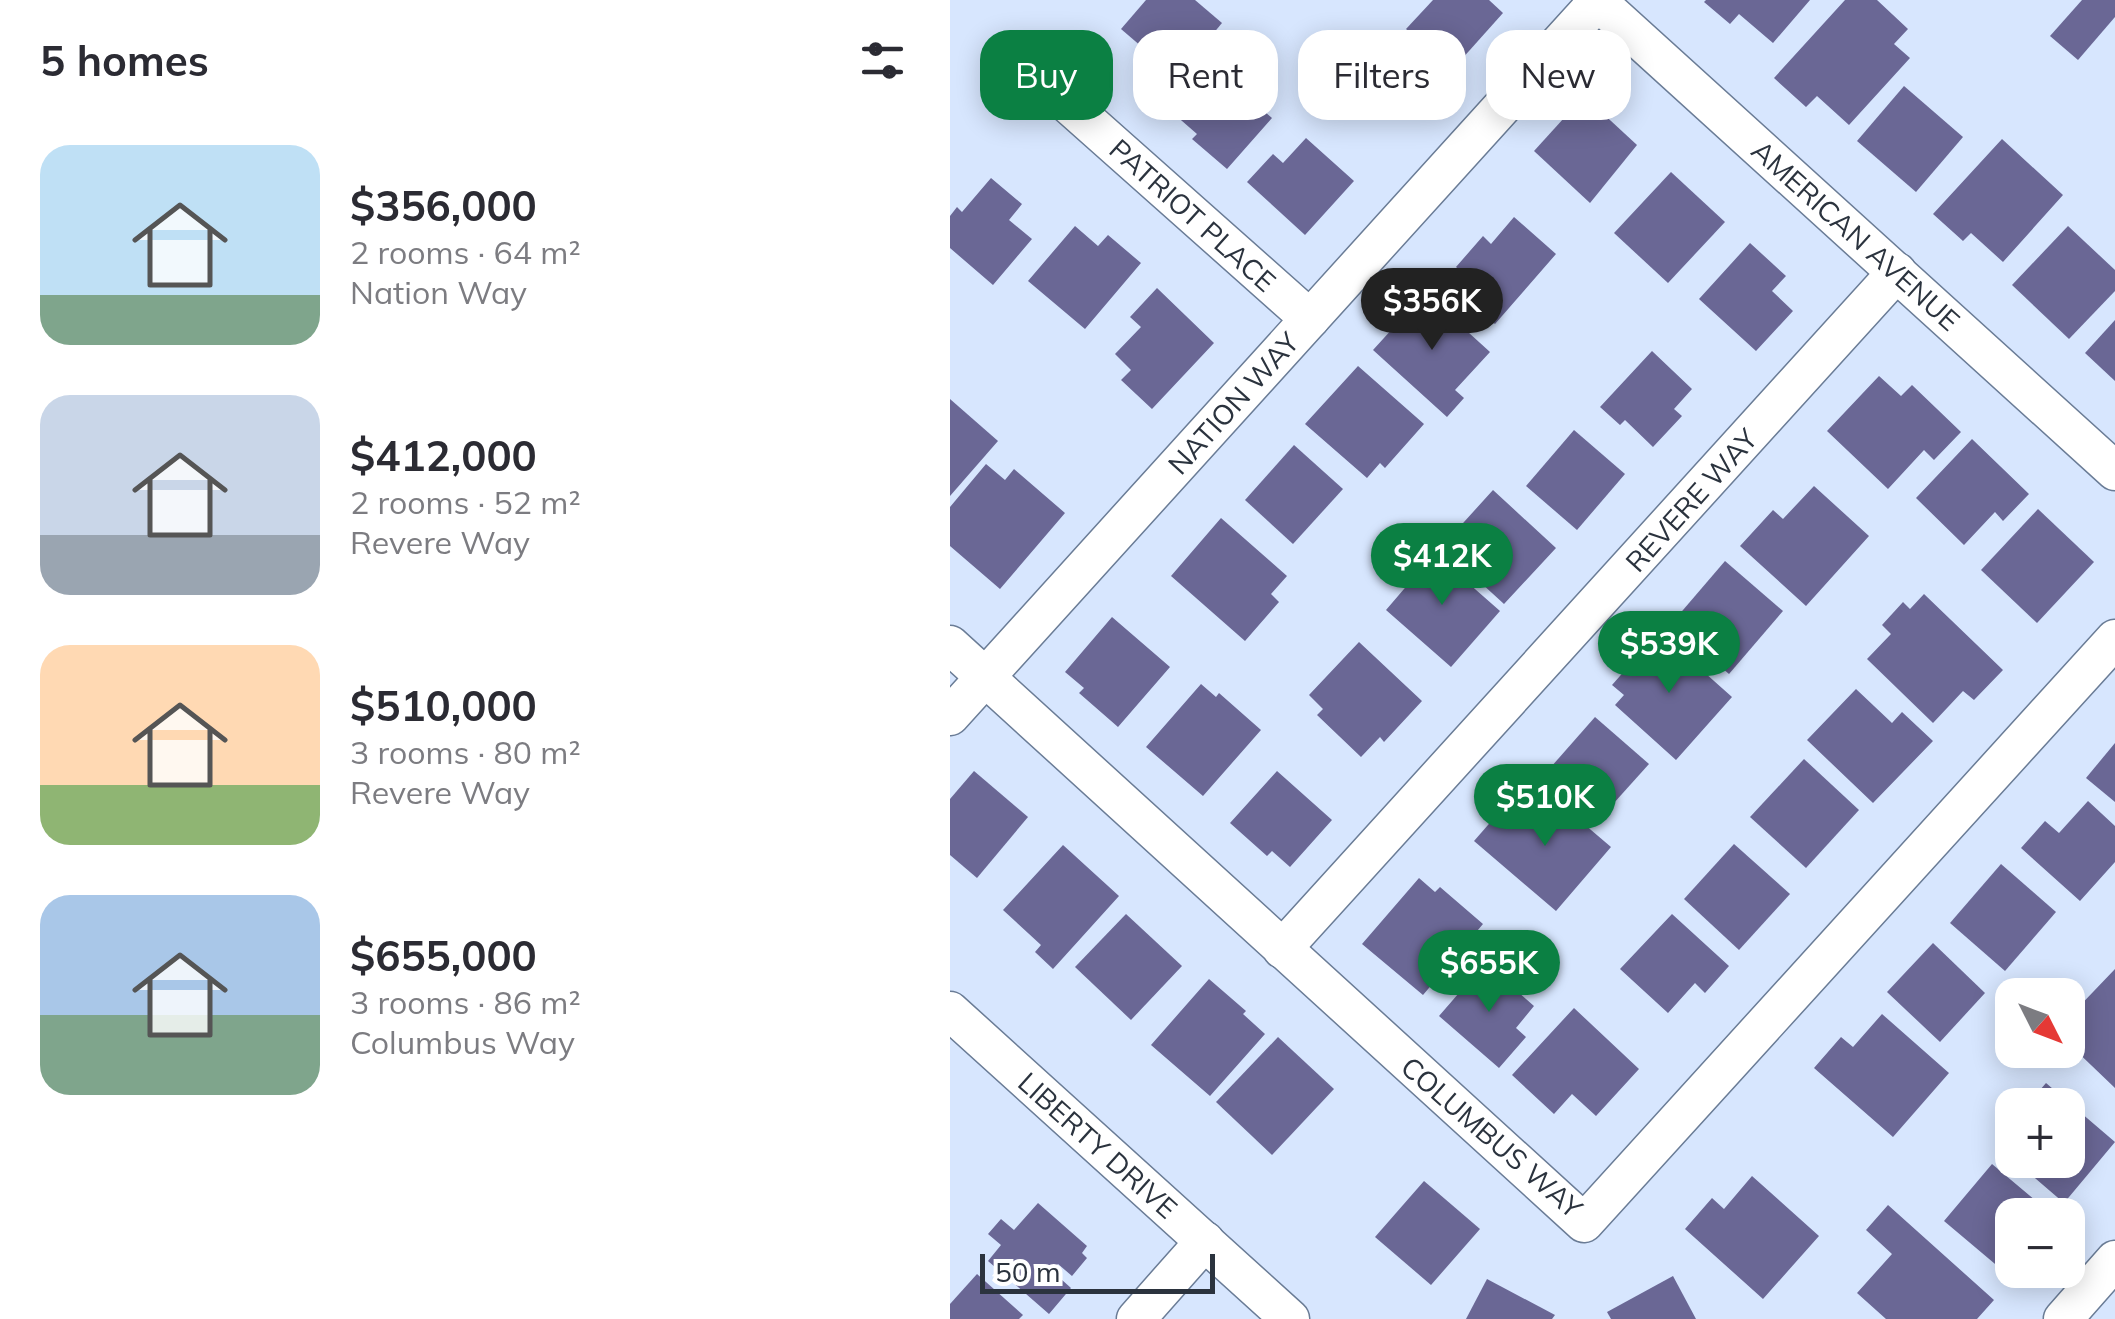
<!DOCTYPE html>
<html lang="en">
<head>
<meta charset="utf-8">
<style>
  :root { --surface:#fff; --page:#f2f2f3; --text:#2b2b33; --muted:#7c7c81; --accent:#0b8043 }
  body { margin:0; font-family:Mulish,sans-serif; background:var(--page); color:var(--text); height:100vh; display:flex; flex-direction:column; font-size:38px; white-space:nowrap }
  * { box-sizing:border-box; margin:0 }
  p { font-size:32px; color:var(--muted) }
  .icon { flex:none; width:55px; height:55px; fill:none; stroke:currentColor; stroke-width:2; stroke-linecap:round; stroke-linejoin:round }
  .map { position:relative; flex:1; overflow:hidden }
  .sheet { display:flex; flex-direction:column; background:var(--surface); width:950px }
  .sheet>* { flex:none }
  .top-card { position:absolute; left:30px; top:30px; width:950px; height:90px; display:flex; gap:20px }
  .needle { width:65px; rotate:132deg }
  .controls { position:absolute; left:1045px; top:978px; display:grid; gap:20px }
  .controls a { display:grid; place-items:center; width:90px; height:90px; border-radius:20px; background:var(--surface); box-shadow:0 5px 25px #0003; font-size:50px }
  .scale { position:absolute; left:30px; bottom:25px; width:235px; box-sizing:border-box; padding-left:10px; border:5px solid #2b333e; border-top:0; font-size:28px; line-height:35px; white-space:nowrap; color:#2b333e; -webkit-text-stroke:8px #fff; paint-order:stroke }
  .price { position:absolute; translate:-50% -85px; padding:0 22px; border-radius:35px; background:var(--accent); color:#fff; font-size:32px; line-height:65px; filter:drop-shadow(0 2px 5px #0008) }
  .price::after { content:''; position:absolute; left:50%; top:60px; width:30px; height:22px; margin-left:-15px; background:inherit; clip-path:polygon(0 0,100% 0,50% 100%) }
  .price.current { background:#222; color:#fff }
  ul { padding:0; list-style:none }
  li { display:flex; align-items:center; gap:30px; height:250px; padding:0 40px }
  li span { display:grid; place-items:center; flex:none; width:280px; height:200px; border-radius:30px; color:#555 }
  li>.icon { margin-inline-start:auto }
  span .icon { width:120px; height:120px; fill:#fffc; stroke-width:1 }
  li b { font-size:42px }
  h2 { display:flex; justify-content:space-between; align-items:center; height:120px; padding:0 40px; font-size:42px }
  .pill { padding:0 35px; border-radius:30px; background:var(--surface); box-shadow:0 5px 25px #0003; font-size:35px; line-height:90px }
  .pill.current { background:var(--accent); color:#fff }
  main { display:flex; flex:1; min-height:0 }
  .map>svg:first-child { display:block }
  .building { fill:#6a6795 }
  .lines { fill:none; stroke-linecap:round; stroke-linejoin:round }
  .minor-casing { stroke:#6a7c96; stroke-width:41 }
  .minor { stroke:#fff; stroke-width:38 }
  .labels { text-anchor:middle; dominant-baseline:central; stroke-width:10; stroke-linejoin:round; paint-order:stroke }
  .street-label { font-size:28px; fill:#2b333e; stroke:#fff }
</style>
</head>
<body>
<main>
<section class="sheet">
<h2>5 homes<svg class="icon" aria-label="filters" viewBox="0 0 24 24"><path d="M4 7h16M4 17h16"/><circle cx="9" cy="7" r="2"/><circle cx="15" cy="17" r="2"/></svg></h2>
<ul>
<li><span style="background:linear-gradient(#bfe0f5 75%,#7fa58c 0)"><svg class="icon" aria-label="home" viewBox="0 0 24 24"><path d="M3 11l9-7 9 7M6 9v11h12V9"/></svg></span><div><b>$356,000</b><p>2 rooms · 64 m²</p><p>Nation Way</p></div></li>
<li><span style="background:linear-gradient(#c9d6e8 70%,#9aa5b1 0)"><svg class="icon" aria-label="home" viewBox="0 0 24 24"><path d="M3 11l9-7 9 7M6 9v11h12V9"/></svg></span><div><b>$412,000</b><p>2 rooms · 52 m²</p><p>Revere Way</p></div></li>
<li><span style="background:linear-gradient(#ffd9b3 70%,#8fb573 0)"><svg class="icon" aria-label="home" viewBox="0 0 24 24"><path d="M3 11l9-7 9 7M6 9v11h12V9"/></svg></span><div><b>$510,000</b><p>3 rooms · 80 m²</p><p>Revere Way</p></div></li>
<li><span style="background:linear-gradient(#a9c7e8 60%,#7fa58c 0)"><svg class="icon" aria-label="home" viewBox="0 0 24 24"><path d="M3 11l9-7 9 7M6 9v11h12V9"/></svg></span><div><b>$655,000</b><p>3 rooms · 86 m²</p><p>Columbus Way</p></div></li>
</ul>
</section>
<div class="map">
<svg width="1165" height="1319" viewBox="0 0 1165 1319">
  <rect width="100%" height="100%" fill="#d7e6fe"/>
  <g class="building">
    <polygon points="196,0 245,0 272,23 227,77 171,29"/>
    <polygon points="483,0 539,0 553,13 502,70 456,29"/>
    <polygon points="756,0 860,0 823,43 789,14 780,24 754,2"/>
    <polygon points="895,0 927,0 958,29 944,44 960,58 899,125 867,96 856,107 824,78"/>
    <polygon points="1132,0 1165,0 1165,17 1128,60 1100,36"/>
    <polygon points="277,53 300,73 287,88 322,118 277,169 242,139 247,134 224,114"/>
    <polygon points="954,86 1013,137 966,192 907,141"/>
    <polygon points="634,96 687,145 640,203 584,151"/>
    <polygon points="356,138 404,181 355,235 297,182 323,154 333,163"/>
    <polygon points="1052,139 1113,195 1053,262 1021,233 1013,241 983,214"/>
    <polygon points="721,172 775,222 718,283 664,233"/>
    <polygon points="41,178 72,204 59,220 82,239 43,285 0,248 0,216 7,207 12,212"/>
    <polygon points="564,217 606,254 545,324 515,298 527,285 506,267 533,236 541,244"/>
    <polygon points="125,226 148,246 158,235 191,263 135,329 78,281"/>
    <polygon points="1118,226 1165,270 1165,291 1119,339 1062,285"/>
    <polygon points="800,243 836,276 822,291 843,311 806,351 749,299"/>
    <polygon points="207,288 264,343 202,409 171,380 181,370 165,354 191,327 180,317"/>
    <polygon points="475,293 540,352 505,390 514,398 497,417 423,350"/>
    <polygon points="1165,320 1165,381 1135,353"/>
    <polygon points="702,351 742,389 724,409 732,416 703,447 675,420 670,425 650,407"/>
    <polygon points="408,366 474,424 435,468 430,463 417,478 355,424"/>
    <polygon points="929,376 951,396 962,385 1011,432 984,460 974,450 938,489 877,431"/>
    <polygon points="0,399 48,441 0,496"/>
    <polygon points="624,430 675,474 627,530 576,486"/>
    <polygon points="1022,439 1079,494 1053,521 1045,512 1014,545 966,498"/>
    <polygon points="344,445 393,489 343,544 295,500"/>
    <polygon points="36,464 55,480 64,469 115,513 50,589 0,546 0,507"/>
    <polygon points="864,486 919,536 856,606 790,546 823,510 833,519"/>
    <polygon points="543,490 606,548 554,604 495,550 507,536 504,533"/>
    <polygon points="1088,509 1144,562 1087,623 1031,570"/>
    <polygon points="271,518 337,576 321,594 329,602 295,641 221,576"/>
    <polygon points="476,546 550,611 501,667 436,610 466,575 458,568"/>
    <polygon points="775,561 833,611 779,674 721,624"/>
    <polygon points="974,594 1053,670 1024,700 1013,691 983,723 917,659 941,634 932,625 953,602 960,609"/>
    <polygon points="162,617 220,667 168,727 129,693 134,688 115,672"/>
    <polygon points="709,632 782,697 726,760 665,705 674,695 662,685"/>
    <polygon points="409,642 472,701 434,742 430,737 411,757 367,715 373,709 359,695"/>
    <polygon points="251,684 266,697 269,693 311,730 253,796 196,747"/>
    <polygon points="906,689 942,723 952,712 983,741 923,803 857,740"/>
    <polygon points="645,717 699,764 654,814 601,767"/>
    <polygon points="1165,743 1165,802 1136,778"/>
    <polygon points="854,759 909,810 856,868 800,817"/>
    <polygon points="24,771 78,817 27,878 0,855 0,799"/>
    <polygon points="327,771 382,820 340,867 322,851 317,856 280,823"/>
    <polygon points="594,790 661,847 606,911 524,841 552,809 567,822"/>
    <polygon points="1138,801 1165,826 1165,862 1130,901 1071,848 1095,821 1109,833"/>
    <polygon points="784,844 840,894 789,950 734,899"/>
    <polygon points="113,845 169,896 103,969 85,952 91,945 53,910"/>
    <polygon points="1051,864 1106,912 1055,971 1000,923"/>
    <polygon points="469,878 485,892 490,887 533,924 473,995 412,944"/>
    <polygon points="176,914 232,966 181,1020 125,967"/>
    <polygon points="722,914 779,966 755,993 745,983 718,1013 670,969"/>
    <polygon points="983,943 1035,993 990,1042 937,992"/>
    <polygon points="535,963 584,1006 566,1028 576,1037 549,1068 489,1016"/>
    <polygon points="1165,969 1165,1088 1118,1043 1118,1039 1131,1024 1121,1015"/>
    <polygon points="259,979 296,1011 293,1014 315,1034 260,1096 201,1045"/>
    <polygon points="624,1008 689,1069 646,1116 622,1094 604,1114 562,1075"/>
    <polygon points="932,1014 999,1073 943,1137 864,1068 891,1037 903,1047"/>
    <polygon points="328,1037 384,1089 322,1155 266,1102"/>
    <polygon points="1096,1083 1165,1142 1114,1203 1064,1160 1118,1160 1118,1105 1077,1105"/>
    <polygon points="1042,1164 1099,1212 1097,1215 1062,1215 1062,1255 1051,1269 994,1221"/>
    <polygon points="802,1176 869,1236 813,1299 735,1229 762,1198 774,1209"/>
    <polygon points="474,1181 530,1229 481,1285 425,1237"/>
    <polygon points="88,1203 137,1246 132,1253 137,1258 122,1276 108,1264 102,1271 121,1288 99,1314 38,1261 51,1245 38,1234 51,1219 64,1230"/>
    <polygon points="938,1205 1044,1300 1027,1319 936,1319 907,1293 942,1254 916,1230"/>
    <polygon points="27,1274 73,1315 69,1319 0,1319 0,1304"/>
    <polygon points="723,1276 746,1319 661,1319 657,1312"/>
    <polygon points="537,1279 605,1315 602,1319 516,1319"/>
  </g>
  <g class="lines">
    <defs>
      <g id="minor">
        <polyline points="646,0 1165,471"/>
        <polyline points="82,72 360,319"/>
        <polyline points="0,645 634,1223 1165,639"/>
        <polyline points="0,716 648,1"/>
        <polyline points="332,949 947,272"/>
        <polyline points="0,1011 340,1319"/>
        <polyline points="186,1319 255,1241"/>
        <polyline points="1113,1319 1165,1260"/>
      </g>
    </defs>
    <use href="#minor" class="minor-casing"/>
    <use href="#minor" class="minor"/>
  </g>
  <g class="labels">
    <g class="street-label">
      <text transform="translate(243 215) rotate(42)">PATRIOT PLACE</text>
      <text transform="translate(906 235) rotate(42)">AMERICAN AVENUE</text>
      <text transform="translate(283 403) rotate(-48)">NATION WAY</text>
      <text transform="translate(741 500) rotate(-48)">REVERE WAY</text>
      <text transform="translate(542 1137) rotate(41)">COLUMBUS WAY</text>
      <text transform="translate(148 1145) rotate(42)">LIBERTY DRIVE</text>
    </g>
  </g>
</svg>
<div class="controls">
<a><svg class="needle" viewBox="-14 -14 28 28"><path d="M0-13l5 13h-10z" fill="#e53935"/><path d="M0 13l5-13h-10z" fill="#7c7c81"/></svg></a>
<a>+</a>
<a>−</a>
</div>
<div class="scale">50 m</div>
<b class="price current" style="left:482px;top:353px">$356K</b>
<b class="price" style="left:492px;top:608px">$412K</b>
<b class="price" style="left:719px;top:696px">$539K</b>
<b class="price" style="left:595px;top:849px">$510K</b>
<b class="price" style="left:539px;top:1015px">$655K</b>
<div class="top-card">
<a class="pill current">Buy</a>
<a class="pill">Rent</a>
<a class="pill">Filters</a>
<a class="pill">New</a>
</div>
</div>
</main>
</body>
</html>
